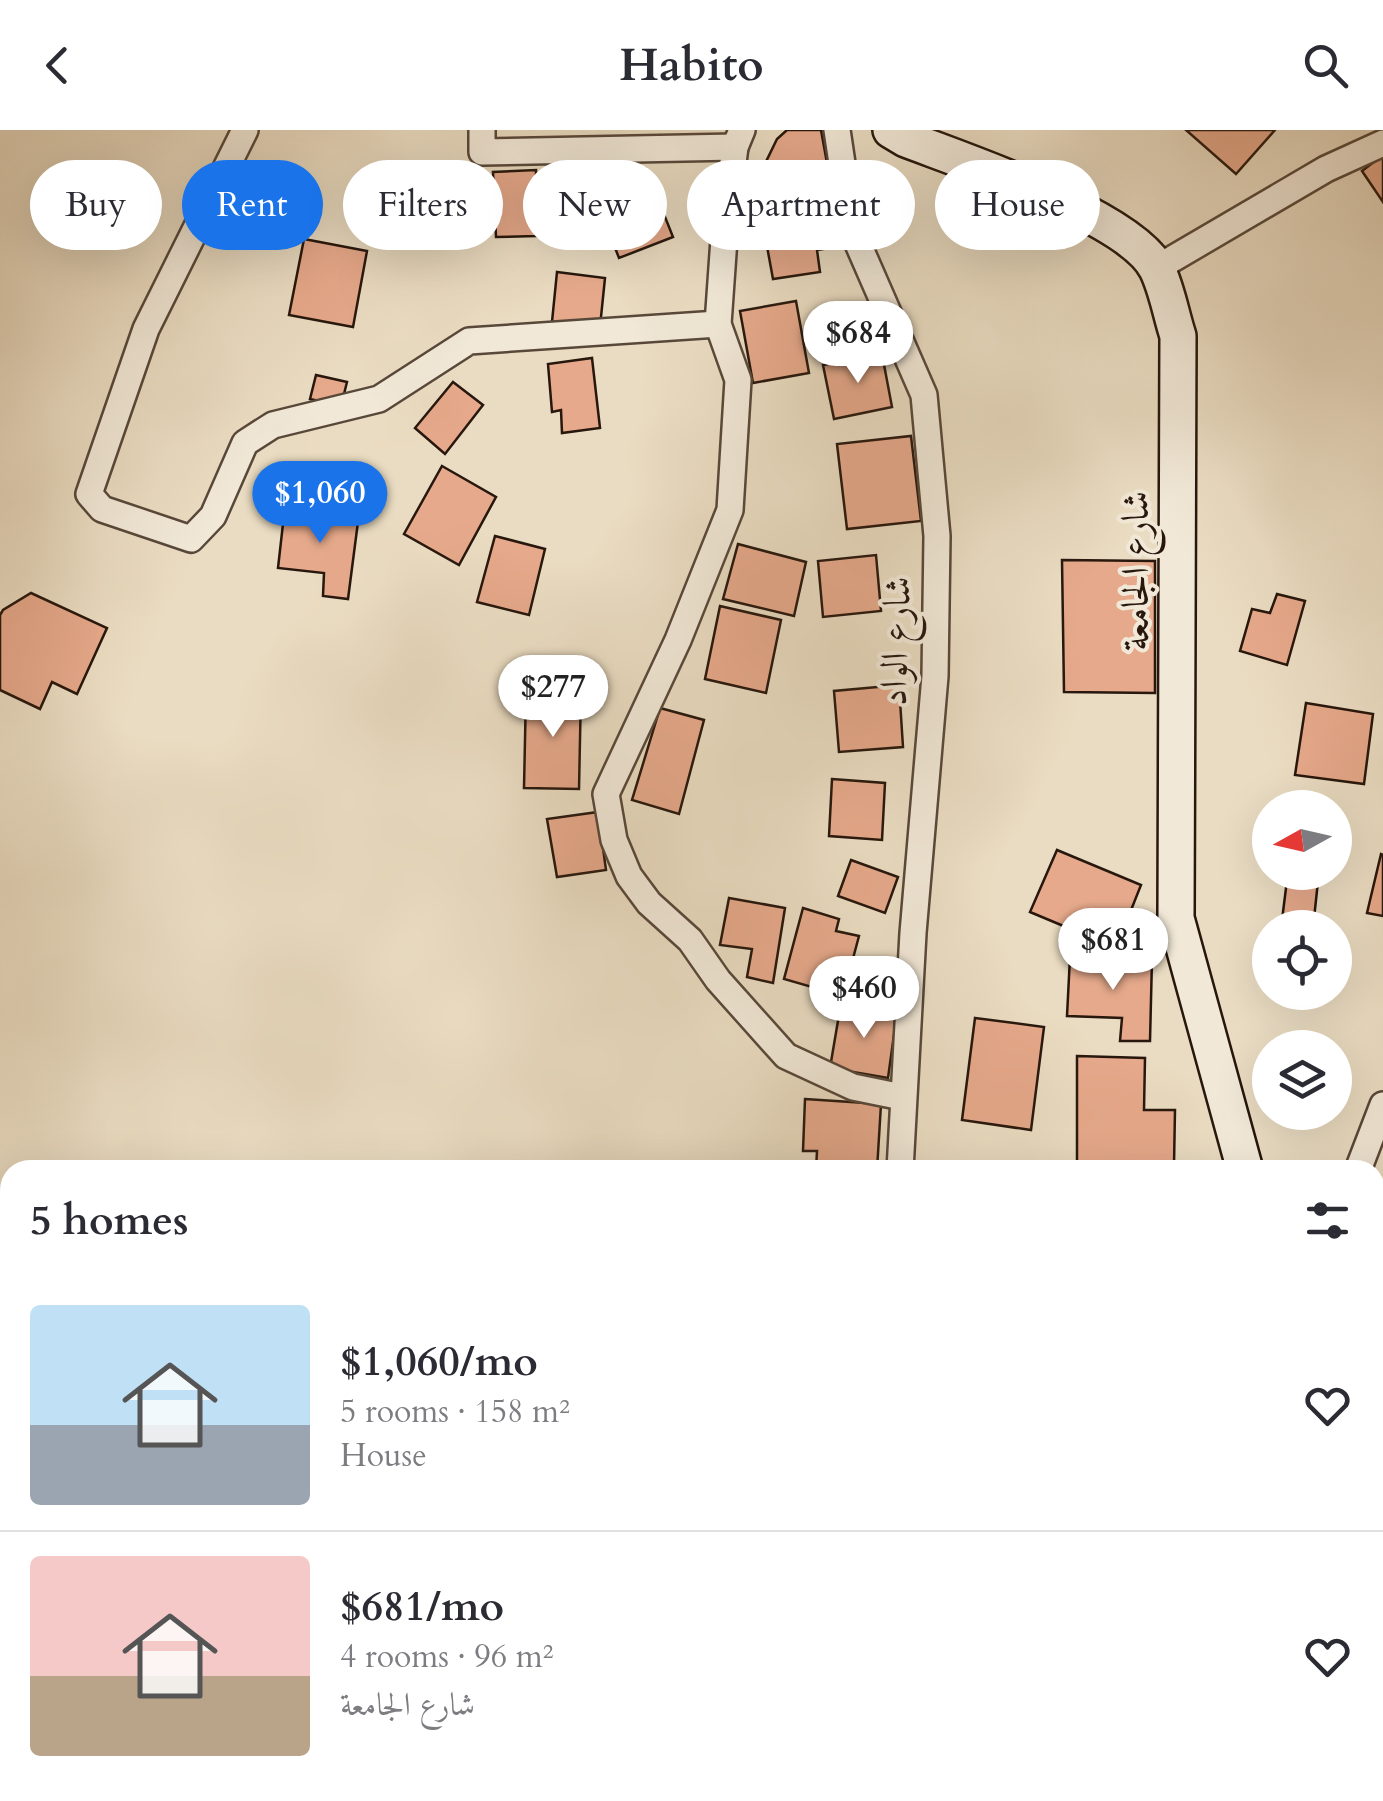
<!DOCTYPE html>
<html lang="en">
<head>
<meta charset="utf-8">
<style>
  :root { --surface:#fff; --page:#f2f2f3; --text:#2b2b33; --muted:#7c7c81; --line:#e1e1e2; --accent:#1a73e8 }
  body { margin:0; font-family:Cardo,Amiri,serif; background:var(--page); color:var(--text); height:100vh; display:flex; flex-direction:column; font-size:38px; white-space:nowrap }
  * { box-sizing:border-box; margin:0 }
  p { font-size:32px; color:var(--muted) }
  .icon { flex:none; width:55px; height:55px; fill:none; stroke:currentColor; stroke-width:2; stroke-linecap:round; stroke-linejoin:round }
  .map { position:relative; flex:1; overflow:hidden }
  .side { position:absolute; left:0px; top:1030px; width:1385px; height:642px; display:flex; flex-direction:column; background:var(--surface); border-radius:30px 30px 0 0; box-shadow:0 10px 40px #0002 }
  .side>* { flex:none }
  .banner { position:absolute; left:30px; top:30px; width:1325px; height:90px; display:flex; gap:20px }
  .needle { width:65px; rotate:262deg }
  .fabs { position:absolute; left:1252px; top:660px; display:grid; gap:20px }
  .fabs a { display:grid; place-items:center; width:100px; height:100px; border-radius:50%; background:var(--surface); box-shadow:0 10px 40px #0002; font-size:50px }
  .price { position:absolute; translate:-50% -85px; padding:0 22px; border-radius:35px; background:#fff; color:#222; font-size:32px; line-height:65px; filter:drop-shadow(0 2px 5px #0008) }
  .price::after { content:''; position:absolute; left:50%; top:60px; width:30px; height:22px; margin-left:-15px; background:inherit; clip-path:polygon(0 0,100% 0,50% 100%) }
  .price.on { background:var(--accent); color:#fff }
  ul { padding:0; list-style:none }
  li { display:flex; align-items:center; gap:30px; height:250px; padding:0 30px }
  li+li { border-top:2px solid var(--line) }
  li span { display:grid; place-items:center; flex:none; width:280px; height:200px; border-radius:10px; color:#555 }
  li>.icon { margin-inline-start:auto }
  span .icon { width:120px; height:120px; fill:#fffc; stroke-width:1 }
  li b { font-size:42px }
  h2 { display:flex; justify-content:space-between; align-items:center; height:120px; padding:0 30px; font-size:42px }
  .pill { padding:0 35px; border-radius:45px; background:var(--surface); box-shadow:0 10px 40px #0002; font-size:35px; line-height:90px }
  .pill.on { background:var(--accent); color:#fff }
  header { display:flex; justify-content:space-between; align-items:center; height:130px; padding:0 30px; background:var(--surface); font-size:45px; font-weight:800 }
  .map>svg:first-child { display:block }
  .building { fill:#e6a98b; stroke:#27170d; stroke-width:2.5 }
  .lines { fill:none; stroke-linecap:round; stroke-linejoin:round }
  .street-casing { stroke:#58483a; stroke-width:30 }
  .secondary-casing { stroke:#27170d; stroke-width:40 }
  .street { stroke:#f1e8d7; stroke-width:25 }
  .secondary { stroke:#f1e8d7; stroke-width:35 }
  .labels { text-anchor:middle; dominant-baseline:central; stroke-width:8; stroke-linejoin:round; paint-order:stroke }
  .street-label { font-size:38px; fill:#27170d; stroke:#f1e8d7 }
</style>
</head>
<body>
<header><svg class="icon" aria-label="back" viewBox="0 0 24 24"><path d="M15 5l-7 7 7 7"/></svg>Habito<svg class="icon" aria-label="search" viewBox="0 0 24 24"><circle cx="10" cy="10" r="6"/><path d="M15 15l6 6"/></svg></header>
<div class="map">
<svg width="1383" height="1671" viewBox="0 0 1383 1671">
  <rect width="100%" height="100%" fill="#eadcc2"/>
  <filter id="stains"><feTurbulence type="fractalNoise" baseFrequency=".002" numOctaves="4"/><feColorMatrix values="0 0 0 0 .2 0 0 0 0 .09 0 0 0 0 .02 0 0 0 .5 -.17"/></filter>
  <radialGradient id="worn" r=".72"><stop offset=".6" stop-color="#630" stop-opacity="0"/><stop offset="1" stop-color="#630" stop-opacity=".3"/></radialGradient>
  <g class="building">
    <polygon points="787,0 821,0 831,55 760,70 760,44 777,9"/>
    <polygon points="1186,0 1275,0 1236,44"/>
    <polygon points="1383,25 1383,72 1362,41"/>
    <polygon points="646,39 673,107 619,128 598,74 632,61 626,47"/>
    <polygon points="536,40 536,106 496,107 493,42"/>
    <polygon points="833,90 836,117 817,120 820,142 773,149 764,100"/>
    <polygon points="304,109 367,121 353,197 289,185"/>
    <polygon points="557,142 605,148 600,197 552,192"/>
    <polygon points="796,171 809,243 753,253 740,181"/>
    <polygon points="882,224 892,277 834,289 823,235"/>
    <polygon points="592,228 600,298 562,303 561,280 552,282 548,234"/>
    <polygon points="316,245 347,252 341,276 310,269"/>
    <polygon points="453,252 483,275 445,324 415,298"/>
    <polygon points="911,306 921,391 847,399 837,314"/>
    <polygon points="442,336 496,367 459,435 404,404"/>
    <polygon points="285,376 359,384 348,469 323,466 324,443 278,438"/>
    <polygon points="495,406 545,419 529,485 477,472"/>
    <polygon points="738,414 806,432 794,486 723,469"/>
    <polygon points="876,425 881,481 823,487 818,431"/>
    <polygon points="1062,430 1155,431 1155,563 1064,562"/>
    <polygon points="31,463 107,498 77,564 52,552 40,579 0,560 0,485 3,480"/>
    <polygon points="1277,464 1305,471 1287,535 1240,521 1252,479 1270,483"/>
    <polygon points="720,476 781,490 766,563 705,549"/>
    <polygon points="899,555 903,617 839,622 834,561"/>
    <polygon points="581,561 579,659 524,658 526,562"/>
    <polygon points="1306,573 1373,584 1364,654 1295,645"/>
    <polygon points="660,578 704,590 679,684 632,670"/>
    <polygon points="832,649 885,653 882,710 829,706"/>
    <polygon points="598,682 606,740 557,747 547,689"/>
    <polygon points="1057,720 1141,755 1116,818 1030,782"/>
    <polygon points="1381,724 1383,725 1383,786 1367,783"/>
    <polygon points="851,730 898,747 885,783 838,766"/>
    <polygon points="1288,742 1319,742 1313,798 1281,798"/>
    <polygon points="729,768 785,778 773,853 747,847 752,819 720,815"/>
    <polygon points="803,778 839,789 836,801 859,806 843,866 784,849"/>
    <polygon points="1070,827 1152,829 1150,911 1120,911 1122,888 1067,886"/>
    <polygon points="841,873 897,883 888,948 830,938"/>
    <polygon points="975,888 1044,897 1031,1000 962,990"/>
    <polygon points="1077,926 1145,928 1144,980 1175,980 1174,1035 1156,1035 1156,1040 1077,1040"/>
    <polygon points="805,969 881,974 877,1040 816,1040 817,1021 803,1021"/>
    <polygon points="1375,1055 1383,1056 1383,1105 1375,1105"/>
    <polygon points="1383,1170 1383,1218 1375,1215 1375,1194"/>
    <polygon points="1375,1395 1383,1396 1383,1426 1375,1426"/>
    <polygon points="1375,1483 1383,1485 1383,1567 1375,1567"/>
    <polygon points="86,1662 118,1662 123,1671 72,1671"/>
    <polygon points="188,1662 274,1662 277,1668 271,1671 193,1671"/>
    <polygon points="1179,1662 1233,1662 1232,1671 1178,1671"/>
  </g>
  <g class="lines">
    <defs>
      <g id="street">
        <polyline points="245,0 146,199 89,364 102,379 191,409 213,386 245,313 273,295 379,269 469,211 718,194"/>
        <polyline points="482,0 482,22 735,17"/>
        <polyline points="742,0 735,17 725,95 718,194 738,250 730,380 678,510 606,664 614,710 629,746 649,773 690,810 718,850 786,926 853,957 902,967"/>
        <polyline points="837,0 852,100 924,265 937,406 935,546 913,803 900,1040"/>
        <polyline points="1157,138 1326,39 1383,13"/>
        <polyline points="1358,1040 1383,975"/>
        <polyline points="1375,1348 1383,1345"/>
        <polyline points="0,1458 10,1435"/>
        <polyline points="0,1597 10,1594"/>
        <polyline points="174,1662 175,1671"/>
      </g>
      <g id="secondary">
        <path d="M891 0 906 9C963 31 1131 87 1157 139 1167 159 1171 185 1178 206L1176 788 1245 1040"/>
        <polyline points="1262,1671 1263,1662"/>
      </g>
    </defs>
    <use href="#street" class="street-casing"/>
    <use href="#secondary" class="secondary-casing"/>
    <use href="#street" class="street"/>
    <use href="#secondary" class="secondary"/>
  </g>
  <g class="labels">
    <g class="street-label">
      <text transform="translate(1136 441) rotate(-90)">شارع الجامعة</text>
      <text transform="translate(896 511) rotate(-88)">شارع الواد</text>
    </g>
  </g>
  <rect width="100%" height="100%" filter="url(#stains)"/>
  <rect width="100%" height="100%" fill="url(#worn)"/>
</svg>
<div class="fabs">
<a><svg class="needle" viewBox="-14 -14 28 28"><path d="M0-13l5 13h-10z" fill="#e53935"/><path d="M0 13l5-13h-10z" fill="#7c7c81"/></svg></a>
<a><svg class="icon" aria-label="locate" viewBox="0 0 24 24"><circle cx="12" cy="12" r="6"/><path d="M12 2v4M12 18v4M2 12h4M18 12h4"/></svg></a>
<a><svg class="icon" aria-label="layers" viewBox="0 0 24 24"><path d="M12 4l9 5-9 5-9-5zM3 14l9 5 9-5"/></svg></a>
</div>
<b class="price" style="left:858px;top:256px">$684</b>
<b class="price on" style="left:320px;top:416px">$1,060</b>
<b class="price" style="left:553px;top:610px">$277</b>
<b class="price" style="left:1113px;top:863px">$681</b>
<b class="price" style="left:864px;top:911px">$460</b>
<div class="banner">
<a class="pill">Buy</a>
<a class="pill on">Rent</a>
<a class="pill">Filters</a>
<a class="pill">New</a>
<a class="pill">Apartment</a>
<a class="pill">House</a>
</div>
<section class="side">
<h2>5 homes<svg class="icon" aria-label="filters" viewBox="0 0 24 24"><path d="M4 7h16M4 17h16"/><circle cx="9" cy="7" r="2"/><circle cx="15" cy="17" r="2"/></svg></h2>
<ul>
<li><span style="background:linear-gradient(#bfe0f5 60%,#9aa5b1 0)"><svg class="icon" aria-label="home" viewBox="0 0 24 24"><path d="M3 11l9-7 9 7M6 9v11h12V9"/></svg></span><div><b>$1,060/mo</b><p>5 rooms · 158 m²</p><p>House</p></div><svg class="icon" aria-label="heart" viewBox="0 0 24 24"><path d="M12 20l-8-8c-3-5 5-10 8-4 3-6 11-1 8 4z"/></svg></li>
<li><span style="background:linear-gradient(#f6c9c9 60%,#b9a48a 0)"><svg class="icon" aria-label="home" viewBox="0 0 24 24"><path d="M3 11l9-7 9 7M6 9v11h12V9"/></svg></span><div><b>$681/mo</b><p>4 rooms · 96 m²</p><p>شارع الجامعة</p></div><svg class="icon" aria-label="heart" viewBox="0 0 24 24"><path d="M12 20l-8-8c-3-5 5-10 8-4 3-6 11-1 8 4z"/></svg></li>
</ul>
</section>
</div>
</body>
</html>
